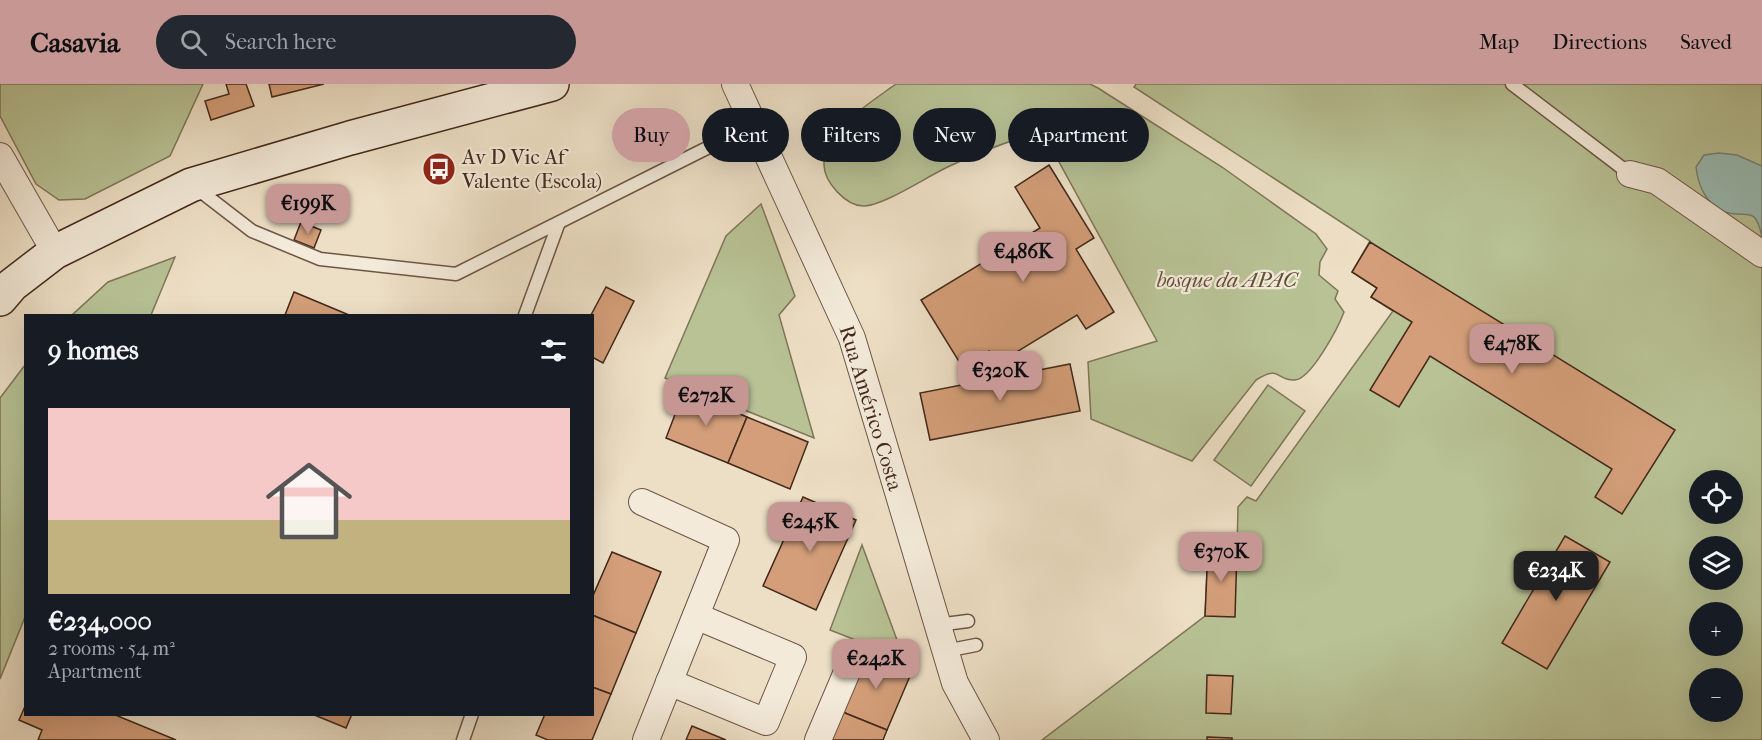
<!DOCTYPE html>
<html lang="en">
<head>
<meta charset="utf-8">
<style>
  :root { --surface:#171b24; --page:#242831; --text:#f1f3f6; --muted:#9ea1a6; --line:#363941; --accent:#c59692 }
  body { margin:0; font-family:"IM FELL French Canon",serif; background:var(--page); color:var(--text); height:100vh; display:flex; flex-direction:column; font-size:22px; white-space:nowrap }
  * { box-sizing:border-box; margin:0 }
  p { font-size:20px; color:var(--muted) }
  .icon { flex:none; width:33px; height:33px; fill:none; stroke:currentColor; stroke-width:2; stroke-linecap:round; stroke-linejoin:round }
  .map { position:relative; flex:1; overflow:hidden }
  .side { position:absolute; left:24px; top:230px; width:570px; height:402px; display:flex; flex-direction:column; background:var(--surface); border-radius:0px; box-shadow:0 6px 24px #0002 }
  .side>* { flex:none }
  .banner { position:absolute; left:612px; top:24px; width:570px; height:54px; display:flex; gap:12px }
  .buttons { position:absolute; left:1689px; top:386px; display:grid; gap:12px }
  .buttons a { display:grid; place-items:center; width:54px; height:54px; border-radius:50%; background:var(--surface); box-shadow:0 6px 24px #0002; font-size:30px }
  .price { position:absolute; translate:-50% -51px; padding:0 14px; border-radius:12px; background:var(--accent); color:#111; font-size:20px; line-height:39px; filter:drop-shadow(0 2px 3px #0008) }
  .price::after { content:''; position:absolute; left:50%; top:36px; width:18px; height:14px; margin-left:-9px; background:inherit; clip-path:polygon(0 0,100% 0,50% 100%) }
  .price.active { background:#222; color:#fff }
  ul { padding:0; list-style:none }
  li { display:grid; align-content:center; gap:12px; height:318px; padding:0 24px }
  li+li { border-top:2px solid var(--line) }
  li span { display:grid; place-items:center; height:186px; border-radius:0px; color:#555 }
  li>.icon { margin-inline-start:auto }
  span .icon { width:108px; height:108px; fill:#fffc; stroke-width:1 }
  li b { font-size:26px }
  h2 { display:flex; justify-content:space-between; align-items:center; height:72px; padding:0 24px; font-size:26px }
  .tag { padding:0 21px; border-radius:27px; background:var(--surface); box-shadow:0 6px 24px #0002; font-size:21px; line-height:54px }
  .tag.active { background:var(--accent); color:#111 }
  header { display:flex; align-items:center; gap:36px; box-sizing:border-box; height:84px; padding:0 30px; background:var(--accent); color:#111 }
  header strong { font-size:28px }
  nav { display:flex; gap:33px; margin-inline-start:auto; font-size:21px }
  .search { width:420px; height:54px; background:var(--page); display:flex; align-items:center; gap:15px; box-sizing:border-box; padding:0 21px; border-radius:33px; color:var(--muted); font-size:22px }
  .map>svg:first-child { display:block }
  .green { fill:#b8c295; stroke:#7e7658; stroke-width:1.5; fill-rule:evenodd }
  .water { fill:#99bdb5; stroke:#778277; stroke-width:1.5 }
  .building { fill:#d39e79; stroke:#44291b; stroke-width:1.5 }
  .lines { fill:none; stroke-linecap:round; stroke-linejoin:round }
  .lane-casing { stroke:#6e5646; stroke-width:15 }
  .street-casing { stroke:#6e5646; stroke-width:28 }
  .secondary-casing { stroke:#44291b; stroke-width:36 }
  .lane { stroke:#f3ead9; stroke-width:12 }
  .street { stroke:#f3ead9; stroke-width:26 }
  .secondary { stroke:#f3ead9; stroke-width:33 }
  .labels { text-anchor:middle; dominant-baseline:central; stroke-width:4.5; stroke-linejoin:round; paint-order:stroke }
  .poi-label { font-size:21px; fill:#44291b; stroke:#f3ead9; text-anchor:start }
  .park-label { font-size:21px; font-style:italic; fill:#614f3a; stroke:#f3ead9 }
  .street-label { font-size:21px; fill:#44291b; stroke:#f3ead9 }
</style>
</head>
<body>
<header>
<strong>Casavia</strong>
<div class="search"><svg class="icon" aria-label="search" viewBox="0 0 24 24"><circle cx="10" cy="10" r="6"/><path d="M15 15l6 6"/></svg>Search here</div>
<nav><a>Map</a><a>Directions</a><a>Saved</a></nav>
</header>
<div class="map">
<svg width="1762" height="656" viewBox="0 0 1762 656">
  <rect width="100%" height="100%" fill="#eddfc5"/>
  <filter id="stains"><feTurbulence type="fractalNoise" baseFrequency=".00333" numOctaves="4"/><feColorMatrix values="0 0 0 0 .2 0 0 0 0 .09 0 0 0 0 .02 0 0 0 .5 -.17"/></filter>
  <radialGradient id="worn" r=".72"><stop offset=".6" stop-color="#630" stop-opacity="0"/><stop offset="1" stop-color="#630" stop-opacity=".3"/></radialGradient>
  <g class="green">
    <polygon points="0,0 203,0 170,72 85,115 59,116 36,100 0,32"/>
    <path d="M896 0H1090L1098 4 1222 83 1316 150 1327 165 1320 178 1319 191 1338 207 1335 215 1344 228C1338 244 1311 295 1295 296 1275 297 1281 280 1256 296L1192 377 1091 335 1088 278 1157 257 1042 47C1012 56 980 68 952 81 929 91 887 120 865 122 846 123 823 97 824 79 827 44 870 19 896 0Z"/>
    <path d="M1136 0H1762V656H1042L1205 532 1208 464 1237 465 1238 423 1247 413 1256 417 1393 227 1371 213 1377 204 1352 188 1370 157 1134 3ZM1700 396H1732V429H1700ZM1700 462H1732V495H1700ZM1700 528H1732V561H1700ZM1700 594H1732V627H1700Z"/>
    <polygon points="761,120 795,212 779,231 814,354 665,294 726,152"/>
    <polygon points="175,173 151,231 72,231 108,198"/>
    <polygon points="25,281 25,533 0,595 0,314"/>
    <polygon points="1268,301 1305,327 1251,402 1214,376"/>
    <polygon points="862,461 904,575 830,546"/>
  </g>
  <path class="water" d="M1719 69 1737 71 1762 82V153C1755 120 1748 135 1725 128 1706 121 1698 101 1696 83L1704 71Z"/>
  <g class="building">
    <polygon points="226,0 246,0 254,22 211,36 205,17 229,10"/>
    <polygon points="269,0 324,0 272,13"/>
    <polygon points="1049,81 1094,154 1076,165 1114,228 1086,245 1077,231 997,280 989,267 963,284 921,216 1040,144 1015,103"/>
    <polygon points="301,138 321,146 314,164 294,156"/>
    <polygon points="1370,158 1675,346 1622,430 1595,413 1612,385 1430,272 1399,323 1370,306 1412,238 1371,213 1377,204 1352,188"/>
    <polygon points="606,203 634,217 603,279 592,273 591,231"/>
    <polygon points="294,208 349,231 285,231"/>
    <polygon points="1070,280 1080,327 930,356 920,309"/>
    <polygon points="684,307 747,333 728,379 666,354"/>
    <polygon points="747,333 808,358 790,405 728,379"/>
    <polygon points="803,413 856,436 816,526 763,502"/>
    <polygon points="1565,452 1610,478 1547,585 1502,559"/>
    <polygon points="1208,464 1237,465 1235,533 1205,532"/>
    <polygon points="612,468 661,488 636,549 592,531 592,514"/>
    <polygon points="592,531 636,549 611,610 592,603"/>
    <polygon points="866,565 913,585 887,646 840,627"/>
    <polygon points="1207,591 1233,592 1231,630 1206,629"/>
    <polygon points="592,603 611,610 592,656 548,656 536,651 545,630 592,630"/>
    <polygon points="26,620 26,630 113,630 176,656 38,656 42,646 19,636"/>
    <polygon points="840,627 887,646 883,656 828,656"/>
    <polygon points="312,630 352,630 346,644"/>
    <polygon points="692,642 726,656 686,656"/>
    <polygon points="1207,653 1232,654 1232,656 1207,656"/>
  </g>
  <g class="lines">
    <defs>
      <g id="lane">
        <polyline points="1512,0 1630,90"/>
        <polyline points="195,103 252,147 320,175 456,190 715,60"/>
        <polyline points="525,231 558,141"/>
        <polyline points="937,541 968,537"/>
        <polyline points="945,567 976,561"/>
        <polyline points="463,656 472,630"/>
      </g>
      <g id="street">
        <polyline points="735,0 852,254 955,599 986,656"/>
        <polyline points="0,72 55,168"/>
        <polyline points="1630,90 1657,97 1762,170"/>
        <polyline points="642,418 726,456 646,656"/>
        <polyline points="669,598 766,638 793,573 696,532"/>
        <polyline points="818,656 855,569"/>
      </g>
      <polyline id="secondary" points="0,215 12,201 55,168 191,101 350,54 552,0"/>
    </defs>
    <use href="#lane" class="lane-casing"/>
    <use href="#street" class="street-casing"/>
    <use href="#secondary" class="secondary-casing"/>
    <use href="#lane" class="lane"/>
    <use href="#street" class="street"/>
    <use href="#secondary" class="secondary"/>
  </g>
  <defs>
    <symbol id="bus-disc" viewBox="-11 -11 22 22"><circle r="9.5" fill="#8f2418" stroke="#f3ead9"/><path d="M-5-6H5V4H4V6H2V4H-2V6H-4V4H-5ZM-3.5-4V0h7V-4ZM-3.5 1.2v1.5H-2V1.2ZM2 1.2v1.5H3.5V1.2Z" fill="#fff"/></symbol>
  </defs>
  <g fill-rule="evenodd">
    <use href="#bus-disc" x="420" y="66" width="38" height="38"/>
  </g>
  <g class="labels">
    <g class="poi-label">
      <text x="462" y="73">Av D Vic Af<tspan x="462" dy="24">Valente (Escola)</tspan></text>
    </g>
    <g class="park-label">
      <text x="1227" y="196">bosque da APAC</text>
    </g>
    <g class="street-label">
      <text transform="translate(871 324) rotate(73)">Rua Américo Costa</text>
    </g>
  </g>
  <rect width="100%" height="100%" filter="url(#stains)"/>
  <rect width="100%" height="100%" fill="url(#worn)"/>
</svg>
<div class="buttons">
<a><svg class="icon" aria-label="locate" viewBox="0 0 24 24"><circle cx="12" cy="12" r="6"/><path d="M12 2v4M12 18v4M2 12h4M18 12h4"/></svg></a>
<a><svg class="icon" aria-label="layers" viewBox="0 0 24 24"><path d="M12 4l9 5-9 5-9-5zM3 14l9 5 9-5"/></svg></a>
<a>+</a>
<a>−</a>
</div>
<b class="price" style="left:308px;top:151px">€199K</b>
<b class="price" style="left:1023px;top:199px">€486K</b>
<b class="price" style="left:1512px;top:291px">€478K</b>
<b class="price" style="left:1000px;top:318px">€320K</b>
<b class="price" style="left:706px;top:343px">€272K</b>
<b class="price" style="left:810px;top:469px">€245K</b>
<b class="price" style="left:1221px;top:499px">€370K</b>
<b class="price active" style="left:1556px;top:518px">€234K</b>
<b class="price" style="left:876px;top:606px">€242K</b>
<div class="banner">
<a class="tag active">Buy</a>
<a class="tag">Rent</a>
<a class="tag">Filters</a>
<a class="tag">New</a>
<a class="tag">Apartment</a>
</div>
<section class="side">
<h2>9 homes<svg class="icon" aria-label="filters" viewBox="0 0 24 24"><path d="M4 7h16M4 17h16"/><circle cx="9" cy="7" r="2"/><circle cx="15" cy="17" r="2"/></svg></h2>
<ul>
<li><span style="background:linear-gradient(#f6c9c9 60%,#c2b280 0)"><svg class="icon" aria-label="home" viewBox="0 0 24 24"><path d="M3 11l9-7 9 7M6 9v11h12V9"/></svg></span><div><b>€234,000</b><p>2 rooms · 54 m²</p><p>Apartment</p></div></li>
</ul>
</section>
</div>
</body>
</html>
